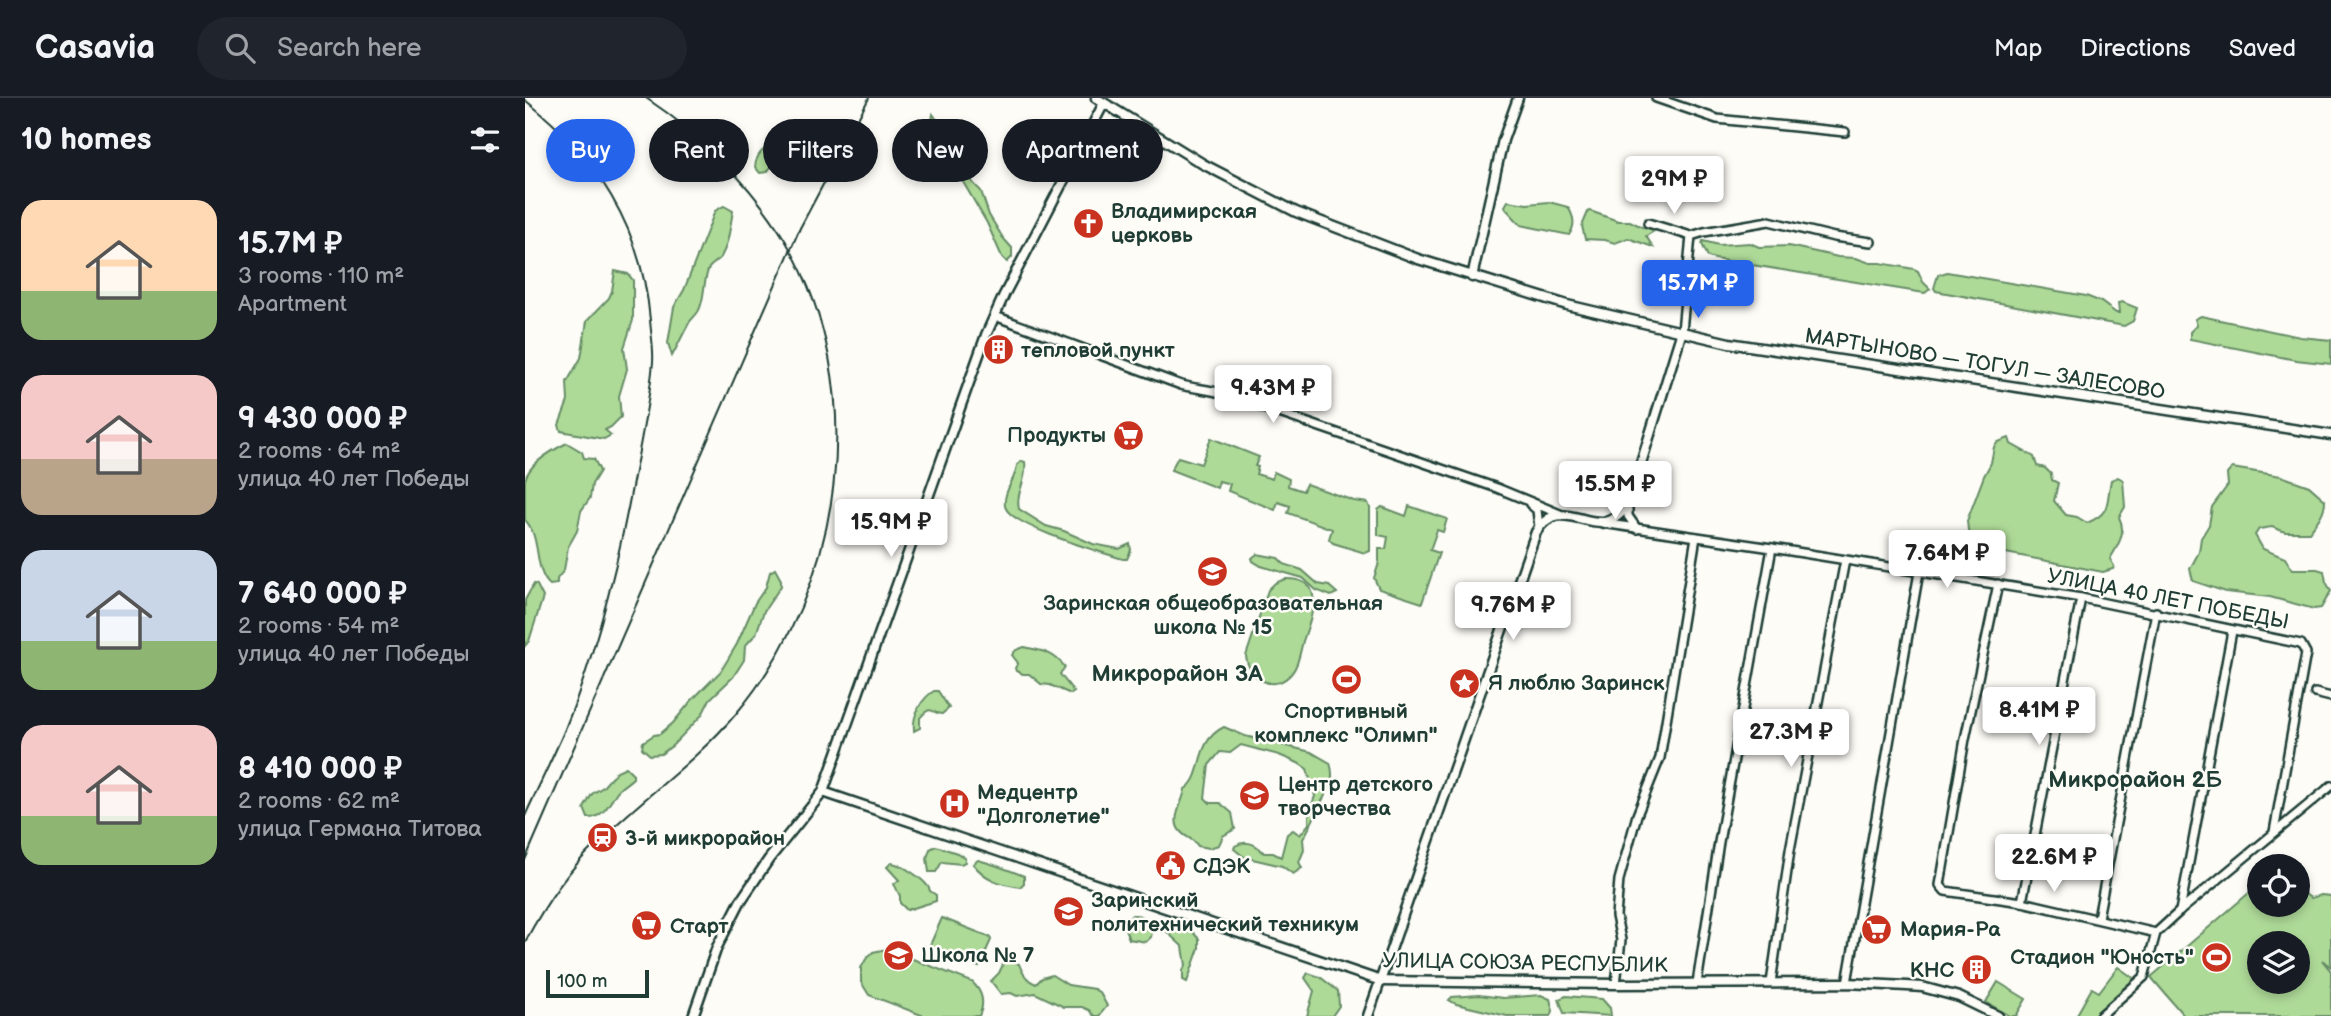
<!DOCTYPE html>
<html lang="en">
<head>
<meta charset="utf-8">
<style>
  :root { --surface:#171b24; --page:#20242c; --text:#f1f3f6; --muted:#9ea1a6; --line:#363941; --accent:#2563eb }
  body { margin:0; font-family:"Balsamiq Sans",sans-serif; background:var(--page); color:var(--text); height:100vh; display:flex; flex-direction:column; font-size:26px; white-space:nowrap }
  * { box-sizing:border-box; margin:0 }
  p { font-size:23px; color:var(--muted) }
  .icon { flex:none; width:38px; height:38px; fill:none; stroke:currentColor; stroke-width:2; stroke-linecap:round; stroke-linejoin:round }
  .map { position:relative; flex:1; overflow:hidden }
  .panel { display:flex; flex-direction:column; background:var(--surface); width:525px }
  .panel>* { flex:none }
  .banner { position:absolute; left:21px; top:21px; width:665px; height:63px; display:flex; gap:14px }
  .buttons { position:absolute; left:1722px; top:756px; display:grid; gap:14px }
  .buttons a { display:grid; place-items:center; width:63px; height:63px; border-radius:50%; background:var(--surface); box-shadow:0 4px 10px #0003; font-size:35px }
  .scale { position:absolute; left:21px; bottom:18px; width:103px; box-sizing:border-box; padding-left:7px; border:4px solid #1f3d34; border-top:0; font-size:19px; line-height:24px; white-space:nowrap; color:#1f3d34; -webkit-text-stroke:5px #fdfcf7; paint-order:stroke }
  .price { position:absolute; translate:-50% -60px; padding:0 16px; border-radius:7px; background:#fff; color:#222; font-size:23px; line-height:46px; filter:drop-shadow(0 2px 4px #0008) }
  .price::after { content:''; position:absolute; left:50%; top:42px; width:21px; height:16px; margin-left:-10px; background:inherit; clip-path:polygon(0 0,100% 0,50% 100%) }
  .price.active { background:var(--accent); color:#fff }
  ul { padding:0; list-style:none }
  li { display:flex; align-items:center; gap:21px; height:175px; padding:0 21px }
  li span { display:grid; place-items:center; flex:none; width:196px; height:140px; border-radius:21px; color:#555 }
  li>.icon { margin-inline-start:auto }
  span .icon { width:84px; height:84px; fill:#fffc; stroke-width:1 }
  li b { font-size:30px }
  h2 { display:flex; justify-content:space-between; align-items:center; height:84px; padding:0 21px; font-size:30px }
  .chip { padding:0 24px; border-radius:32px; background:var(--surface); box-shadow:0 4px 10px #0003; font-size:24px; line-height:63px }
  .chip.active { background:var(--accent); color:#fff }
  header { display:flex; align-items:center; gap:42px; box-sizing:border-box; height:98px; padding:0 35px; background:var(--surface); border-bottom:2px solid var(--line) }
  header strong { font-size:33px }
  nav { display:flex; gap:38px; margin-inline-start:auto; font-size:24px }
  .search { width:490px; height:63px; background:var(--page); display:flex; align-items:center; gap:18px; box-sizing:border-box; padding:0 24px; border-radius:38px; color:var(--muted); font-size:26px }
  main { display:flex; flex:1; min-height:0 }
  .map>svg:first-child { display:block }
  .green { fill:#aeda98; stroke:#668c66; stroke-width:2; fill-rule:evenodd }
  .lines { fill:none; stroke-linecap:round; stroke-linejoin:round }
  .minor-casing { stroke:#1f3d34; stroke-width:12 }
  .tertiary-casing { stroke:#1f3d34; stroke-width:13 }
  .minor { stroke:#fdfcf7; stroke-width:7 }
  .tertiary { stroke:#fdfcf7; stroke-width:8 }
  .rail { stroke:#1f3d34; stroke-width:2 }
  .labels { text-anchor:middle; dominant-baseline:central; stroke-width:5; stroke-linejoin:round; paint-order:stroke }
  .poi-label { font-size:21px; font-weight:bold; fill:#1f3d34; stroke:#fdfcf7; text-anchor:start }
  .street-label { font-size:21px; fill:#1f3d34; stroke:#fdfcf7 }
  .neighbourhood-label { font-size:23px; font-weight:bold; fill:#1f3d34; stroke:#fdfcf7 }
</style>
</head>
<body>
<header>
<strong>Casavia</strong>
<div class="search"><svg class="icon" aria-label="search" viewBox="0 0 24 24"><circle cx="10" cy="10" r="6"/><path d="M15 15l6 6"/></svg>Search here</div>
<nav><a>Map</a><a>Directions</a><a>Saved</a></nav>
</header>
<main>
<section class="panel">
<h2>10 homes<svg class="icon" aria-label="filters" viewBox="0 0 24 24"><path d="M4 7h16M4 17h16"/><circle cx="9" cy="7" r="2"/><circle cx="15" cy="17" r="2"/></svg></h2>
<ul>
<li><span style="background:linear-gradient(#ffd9b3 65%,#8fb573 0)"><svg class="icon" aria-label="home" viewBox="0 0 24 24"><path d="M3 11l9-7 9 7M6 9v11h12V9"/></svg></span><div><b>15.7M ₽</b><p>3 rooms · 110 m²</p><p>Apartment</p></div></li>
<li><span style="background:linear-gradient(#f6c9c9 60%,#b9a48a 0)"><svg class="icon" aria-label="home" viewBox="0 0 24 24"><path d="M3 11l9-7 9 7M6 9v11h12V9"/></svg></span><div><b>9 430 000 ₽</b><p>2 rooms · 64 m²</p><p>улица 40 лет Победы</p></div></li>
<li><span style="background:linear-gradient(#c9d6e8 65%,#8fb573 0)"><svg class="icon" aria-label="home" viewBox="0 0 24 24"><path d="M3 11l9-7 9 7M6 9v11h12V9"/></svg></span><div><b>7 640 000 ₽</b><p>2 rooms · 54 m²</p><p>улица 40 лет Победы</p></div></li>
<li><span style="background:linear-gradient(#f6c9c9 65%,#8fb573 0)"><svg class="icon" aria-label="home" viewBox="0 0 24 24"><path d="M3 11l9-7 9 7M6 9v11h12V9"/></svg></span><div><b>8 410 000 ₽</b><p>2 rooms · 62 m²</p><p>улица Германа Титова</p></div></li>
</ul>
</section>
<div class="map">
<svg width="1806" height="918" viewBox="0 0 1806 918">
  <rect width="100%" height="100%" fill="#fdfcf7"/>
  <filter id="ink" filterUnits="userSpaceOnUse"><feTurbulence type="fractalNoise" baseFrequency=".0143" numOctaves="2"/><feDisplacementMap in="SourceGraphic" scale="14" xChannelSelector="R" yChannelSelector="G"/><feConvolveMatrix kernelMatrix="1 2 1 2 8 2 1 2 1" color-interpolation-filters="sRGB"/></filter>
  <g filter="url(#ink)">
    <g class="green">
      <polygon points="408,16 437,58 448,85 456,93 464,117 478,140 487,150 487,159 482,164 477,159 462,125 431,72 407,22"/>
      <path d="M275 28 285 38 277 44 279 48 256 68 246 69 242 74 235 75 230 69C232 45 257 47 265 30Z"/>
      <path d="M983 103 1002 106 1024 104 1043 109C1049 119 1051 127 1044 137L996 127 981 111 980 108Z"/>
      <path d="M199 108 208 113C205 128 204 145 196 159 193 163 187 166 184 170 178 182 180 201 174 212 172 217 167 220 164 225 158 236 153 247 147 258L143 245 149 209 159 192 190 113Z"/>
      <polygon points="1065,113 1093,123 1105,123 1117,129 1128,130 1129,133 1121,138 1128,149 1103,140 1090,145 1080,142 1060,141 1057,128 1063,114"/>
      <polygon points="1178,143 1194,147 1225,145 1234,149 1264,148 1313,159 1331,160 1345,165 1355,165 1389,171 1393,173 1398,184 1405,191 1400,195 1393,194 1190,161 1183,159 1177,146"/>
      <polygon points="90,173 103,176 108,182 108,222 99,250 102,271 94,298 96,319 86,329 80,332 86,337 79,341 36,333 34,327 43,303 42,284 56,260 62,223 84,200 87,193"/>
      <polygon points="1422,174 1561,198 1576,204 1591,215 1594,215 1593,205 1597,204 1612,210 1608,223 1599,228 1411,193 1409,190 1413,177"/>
      <polygon points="1676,218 1775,239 1806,242 1806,266 1771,262 1665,241 1665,234 1672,227 1670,221"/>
      <polygon points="686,340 734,359 730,368 733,369 731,376 747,381 749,374 764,381 763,388 778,393 781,386 829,403 843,405 845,410 845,453 840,455 808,445 804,441 807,431 763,415 765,408 753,404 750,412 703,393 705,386 694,383 692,390 646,372 653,359 676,366"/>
      <path d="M1484 340 1486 346 1509 359 1512 368 1520 370 1526 376 1527 382 1533 385 1529 403 1541 417 1552 419 1562 425C1587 415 1581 404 1586 382L1593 379 1598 382 1600 409 1594 419C1602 435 1593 447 1585 461L1589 468 1588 471 1578 474 1450 449 1444 441 1442 423 1459 378 1466 365 1469 349 1473 344Z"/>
      <path d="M42 345 57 354 59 360 69 361 75 373 67 386 65 400 56 413 52 433 43 449 39 472 32 481V486L25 487C8 472 17 439 0 422 0 410 0 394 0 382 4 366 28 352 42 345Z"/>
      <path d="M497 363 500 364C503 381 490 395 494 411L521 428 539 433 568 446 594 451 605 446 606 452 602 461H598C576 454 484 428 480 408 478 393 491 381 492 367Z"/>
      <path d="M1707 370 1756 378 1784 388 1800 402C1800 415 1792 424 1784 434H1760L1747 429 1734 431 1730 437 1738 451 1760 460 1767 471H1792L1799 473 1801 484 1806 493 1796 510 1789 511 1745 499 1701 494 1668 483 1665 471 1674 454 1676 440 1684 427 1687 409 1703 387 1702 376Z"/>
      <polygon points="884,408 922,421 918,434 912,432 905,452 914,455 897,505 854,491 849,480 854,465 854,451 861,451 863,439 853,437 853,412 857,409 881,418"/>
      <polygon points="732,456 753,460 759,466 777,472 793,486 804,488 812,495 806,498 791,492 778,480 736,468 728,463 727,460"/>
      <polygon points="250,471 256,482 256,488 239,513 231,536 220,548 219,562 208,579 185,601 177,617 147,648 136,656 125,657 117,650 118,644 129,637 135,636 148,625 167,602 196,573 212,546 230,505 241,489 245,474"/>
      <path d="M760 481C804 480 786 519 778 543 775 554 773 570 764 578 746 595 723 579 721 558L743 492 750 485Z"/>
      <polygon points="9,486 12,487 18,499 4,543 0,548 0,502"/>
      <path d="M499 549C517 553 527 553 540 569L535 576 549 594 546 596 525 587 516 586 504 576H498L491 573 490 570 493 565 487 557 491 552Z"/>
      <path d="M409 593H413L424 610 417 616C406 615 406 606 395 620V630L389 633C387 617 397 600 409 593Z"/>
      <path d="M699 629 720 638 786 654 805 665C812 686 800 694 793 711 788 722 784 731 778 741L779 752 774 764 777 770 768 776 757 768 719 759 709 751 710 748C722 741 731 746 739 755H748L756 759 762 736 768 732 775 737 784 726V715L790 698 782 671 773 665 754 657 716 647 705 655 695 654 684 667 680 700 685 705H695L707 715 710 731 698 738 694 747 684 750 673 748C668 740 661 740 656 734 644 722 659 703 660 691 680 679 668 644 699 629Z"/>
      <path d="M101 669 108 676V680C103 685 95 689 91 695 85 705 77 721 63 720L59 710 67 696 78 689 92 673Z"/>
      <polygon points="411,748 432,755 440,760 440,764 436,766 417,764 411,774 404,774 402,760 405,751"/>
      <path d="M453 762C468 766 484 772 499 778V785L495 789C475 786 461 782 448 766Z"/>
      <path d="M366 765C375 765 403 783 405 793L411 797V803L382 812 375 805V798L369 786 374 782 362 769Z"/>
      <path d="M1732 788 1734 790V807H1773V792L1786 800 1796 797 1806 798V869L1797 862 1806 873V918H1659L1626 879ZM1734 845H1773V884H1734Z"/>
      <path d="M607 817C619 816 621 822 628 829L626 839 621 844 604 841 600 831 605 827 604 821Z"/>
      <polygon points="417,820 465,839 466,842 454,869 405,851 405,847"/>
      <polygon points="648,826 665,831 674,841 674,850 662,884 658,882 658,872 661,867 658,849 640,832 640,829"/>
      <path d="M362 851 447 884C458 894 460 905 454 918H399L344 897 336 884V870L341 861 348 854Z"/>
      <path d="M481 860 494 866C497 875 503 883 511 886L517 880 527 877 543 887 569 891 575 895 582 908 574 918H569L564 912 557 909H539L510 895 492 898 486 895 476 896 466 883 474 875Z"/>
      <polygon points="1593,869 1610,881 1570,918 1551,918 1567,890 1574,894"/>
      <polygon points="783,875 795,879 813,893 814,908 807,918 782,918 789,893 780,880"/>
      <polygon points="1473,884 1501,901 1491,918 1485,918 1461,904"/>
      <polygon points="954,897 978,900 1016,897 1025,901 1028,913 1026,918 982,918 931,906 924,902 927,899"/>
      <polygon points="1041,898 1077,901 1085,910 1086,918 1039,915 1034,901"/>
    </g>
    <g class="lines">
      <defs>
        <g id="minor">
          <polyline points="1131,0 1192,21 1320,34"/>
          <polyline points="1123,125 1166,138"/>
          <path d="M470 218 656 287C671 291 684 291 699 296L972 390 1035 416"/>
          <polyline points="1157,233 1166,138 1179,134 1244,123 1309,139 1346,144"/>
          <polyline points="1103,405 1103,418 1112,431"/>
          <polyline points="1005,406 1012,412 1014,429"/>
          <polyline points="1077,425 1247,450 1556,500 1776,546 1781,555 1749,734"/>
          <polyline points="1473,486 1440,641 1415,787 1420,793 1497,804 1631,835"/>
          <polyline points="1790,595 1806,599"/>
          <polyline points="1497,804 1556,500"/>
          <polyline points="1655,813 1707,533"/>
          <polyline points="1573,820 1631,514"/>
          <polyline points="1172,885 1194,744 1247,450"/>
          <polyline points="1246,885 1265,752 1320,462"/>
          <polyline points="1322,885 1394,474"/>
          <polyline points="1091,886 1096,842 1091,818 1094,782 1112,717 1135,660 1171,439"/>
          <polyline points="1575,918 1619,879 1631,835 1655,813 1806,688"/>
        </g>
        <g id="tertiary">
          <polyline points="571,0 678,66 771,114 893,161 1042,207 1204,245 1806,337"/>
          <polyline points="947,179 978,42 993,0"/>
          <polyline points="298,694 856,883 1091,886 1322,885 1382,888 1397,889 1434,899 1473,918"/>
          <polyline points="168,918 192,849 215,804 244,761 298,694 461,237 479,197 579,5"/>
          <path d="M843 918 1011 434C1039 389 1075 454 1104 404L1157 233"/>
        </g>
      </defs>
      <use href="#minor" class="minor-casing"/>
      <use href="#tertiary" class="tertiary-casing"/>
      <use href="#minor" class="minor"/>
      <use href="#tertiary" class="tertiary"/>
      <g class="rail">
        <path d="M0 2C72 59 117 129 125 222 126 236 129 250 128 264 124 310 113 355 105 400 90 478 70 557 40 631 28 660 13 689 0 718"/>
        <polyline points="0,762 275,130 344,0"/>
        <path d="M0 844C19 808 41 774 71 746 116 701 169 665 210 617 319 489 347 289 260 142 226 86 175 36 121 0"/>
      </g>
    </g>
  </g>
  <defs>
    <symbol id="church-disc" viewBox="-11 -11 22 22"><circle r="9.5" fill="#c8321e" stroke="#fdfcf7"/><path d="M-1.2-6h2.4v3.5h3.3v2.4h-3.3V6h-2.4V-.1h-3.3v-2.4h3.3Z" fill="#fff"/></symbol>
    <symbol id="building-disc" viewBox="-11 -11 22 22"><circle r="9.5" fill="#c8321e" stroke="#fdfcf7"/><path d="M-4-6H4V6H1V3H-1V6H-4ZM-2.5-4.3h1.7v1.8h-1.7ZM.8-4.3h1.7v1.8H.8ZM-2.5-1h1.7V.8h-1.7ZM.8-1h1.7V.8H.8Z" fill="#fff"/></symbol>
    <symbol id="supermarket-disc" viewBox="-11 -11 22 22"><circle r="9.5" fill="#c8321e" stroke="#fdfcf7"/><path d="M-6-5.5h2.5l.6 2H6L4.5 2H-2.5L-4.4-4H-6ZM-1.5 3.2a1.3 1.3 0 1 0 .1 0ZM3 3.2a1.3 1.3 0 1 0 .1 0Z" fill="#fff"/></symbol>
    <symbol id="school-disc" viewBox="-11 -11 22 22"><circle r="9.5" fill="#c8321e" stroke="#fdfcf7"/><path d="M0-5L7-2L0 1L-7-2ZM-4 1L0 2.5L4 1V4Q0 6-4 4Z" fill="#fff"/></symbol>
    <symbol id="stadium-disc" viewBox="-11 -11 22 22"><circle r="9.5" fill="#c8321e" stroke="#fdfcf7"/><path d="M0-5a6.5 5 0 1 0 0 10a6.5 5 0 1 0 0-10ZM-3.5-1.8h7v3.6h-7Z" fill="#fff"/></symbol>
    <symbol id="sight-disc" viewBox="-11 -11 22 22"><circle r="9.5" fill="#c8321e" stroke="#fdfcf7"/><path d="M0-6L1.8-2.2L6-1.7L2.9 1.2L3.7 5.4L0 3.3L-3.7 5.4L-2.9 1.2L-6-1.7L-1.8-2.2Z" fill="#fff"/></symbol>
    <symbol id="hospital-disc" viewBox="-11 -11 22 22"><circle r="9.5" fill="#c8321e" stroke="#fdfcf7"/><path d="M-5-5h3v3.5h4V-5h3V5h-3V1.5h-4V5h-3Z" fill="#fff"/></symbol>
    <symbol id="station-disc" viewBox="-11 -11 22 22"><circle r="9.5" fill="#c8321e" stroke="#fdfcf7"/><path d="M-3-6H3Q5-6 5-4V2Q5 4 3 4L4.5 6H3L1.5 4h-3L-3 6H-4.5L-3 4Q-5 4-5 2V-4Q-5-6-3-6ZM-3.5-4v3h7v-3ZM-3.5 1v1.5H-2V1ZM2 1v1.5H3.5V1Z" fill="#fff"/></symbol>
    <symbol id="civic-disc" viewBox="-11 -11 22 22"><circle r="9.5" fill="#c8321e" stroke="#fdfcf7"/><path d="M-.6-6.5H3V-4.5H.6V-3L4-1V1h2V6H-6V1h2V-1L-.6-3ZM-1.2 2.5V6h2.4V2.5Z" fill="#fff"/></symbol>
    <symbol id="university-disc" viewBox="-11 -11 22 22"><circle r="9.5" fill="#c8321e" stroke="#fdfcf7"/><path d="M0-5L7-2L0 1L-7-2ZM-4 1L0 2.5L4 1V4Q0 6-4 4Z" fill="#fff"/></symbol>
  </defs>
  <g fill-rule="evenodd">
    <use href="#church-disc" x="546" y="108" width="35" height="35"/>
    <use href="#building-disc" x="456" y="234" width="35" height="35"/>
    <use href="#supermarket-disc" x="586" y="320" width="35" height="35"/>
    <use href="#school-disc" x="670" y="456" width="35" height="35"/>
    <use href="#stadium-disc" x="804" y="564" width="35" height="35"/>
    <use href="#sight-disc" x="922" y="568" width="35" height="35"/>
    <use href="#school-disc" x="712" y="680" width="35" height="35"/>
    <use href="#hospital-disc" x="412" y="688" width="35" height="35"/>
    <use href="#station-disc" x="60" y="722" width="35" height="35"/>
    <use href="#civic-disc" x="628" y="750" width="35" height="35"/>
    <use href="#university-disc" x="526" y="796" width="35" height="35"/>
    <use href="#supermarket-disc" x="104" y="810" width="35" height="35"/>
    <use href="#supermarket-disc" x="1334" y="814" width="35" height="35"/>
    <use href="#school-disc" x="356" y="840" width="35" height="35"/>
    <use href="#stadium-disc" x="1674" y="842" width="35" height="35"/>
    <use href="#building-disc" x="1434" y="854" width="35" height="35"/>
  </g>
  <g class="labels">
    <g class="poi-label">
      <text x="586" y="113">Владимирская<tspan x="586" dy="24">церковь</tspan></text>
      <text x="496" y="252">тепловой пункт</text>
      <text x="581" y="337" text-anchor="end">Продукты</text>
      <text x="688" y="505" text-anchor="middle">Заринская общеобразовательная<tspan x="688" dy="24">школа № 15</tspan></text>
      <text x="963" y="585">Я люблю Заринск</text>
      <text x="821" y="613" text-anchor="middle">Спортивный<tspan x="821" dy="24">комплекс "Олимп"</tspan></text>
      <text x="753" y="686">Центр детского<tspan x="753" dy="24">творчества</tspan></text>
      <text x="452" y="694">Медцентр<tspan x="452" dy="24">"Долголетие"</tspan></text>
      <text x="100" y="740">3-й микрорайон</text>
      <text x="668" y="768">СДЭК</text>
      <text x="566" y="802">Заринский<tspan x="566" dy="24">политехнический техникум</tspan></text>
      <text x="145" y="828">Старт</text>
      <text x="1375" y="831">Мария-Ра</text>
      <text x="396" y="857">Школа № 7</text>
      <text x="1669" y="859" text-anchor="end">Стадион "Юность"</text>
      <text x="1429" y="872" text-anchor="end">КНС</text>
    </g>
    <g class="street-label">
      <text transform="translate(1460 266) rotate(9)">МАРТЫНОВО — ТОГУЛ — ЗАЛЕСОВО</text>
      <text transform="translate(1643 501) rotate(11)">УЛИЦА 40 ЛЕТ ПОБЕДЫ</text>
      <text transform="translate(1000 865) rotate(1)">УЛИЦА СОЮЗА РЕСПУБЛИК</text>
    </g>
    <g class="neighbourhood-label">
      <text x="652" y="576">Микрорайон 3А</text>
      <text x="1610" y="682">Микрорайон 2Б</text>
    </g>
  </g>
</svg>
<div class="buttons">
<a><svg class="icon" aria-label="locate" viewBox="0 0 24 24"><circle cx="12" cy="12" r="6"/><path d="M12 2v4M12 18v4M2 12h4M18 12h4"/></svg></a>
<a><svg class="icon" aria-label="layers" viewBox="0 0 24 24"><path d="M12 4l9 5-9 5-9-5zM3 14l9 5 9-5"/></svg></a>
</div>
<div class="scale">100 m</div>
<b class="price" style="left:1149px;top:118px">29M ₽</b>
<b class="price active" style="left:1173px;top:222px">15.7M ₽</b>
<b class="price" style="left:748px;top:327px">9.43M ₽</b>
<b class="price" style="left:1090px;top:423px">15.5M ₽</b>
<b class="price" style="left:366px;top:461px">15.9M ₽</b>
<b class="price" style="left:1422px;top:492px">7.64M ₽</b>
<b class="price" style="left:988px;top:544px">9.76M ₽</b>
<b class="price" style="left:1514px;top:649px">8.41M ₽</b>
<b class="price" style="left:1266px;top:671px">27.3M ₽</b>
<b class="price" style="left:1529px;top:796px">22.6M ₽</b>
<div class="banner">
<a class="chip active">Buy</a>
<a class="chip">Rent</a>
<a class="chip">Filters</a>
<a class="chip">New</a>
<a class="chip">Apartment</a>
</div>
</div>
</main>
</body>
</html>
